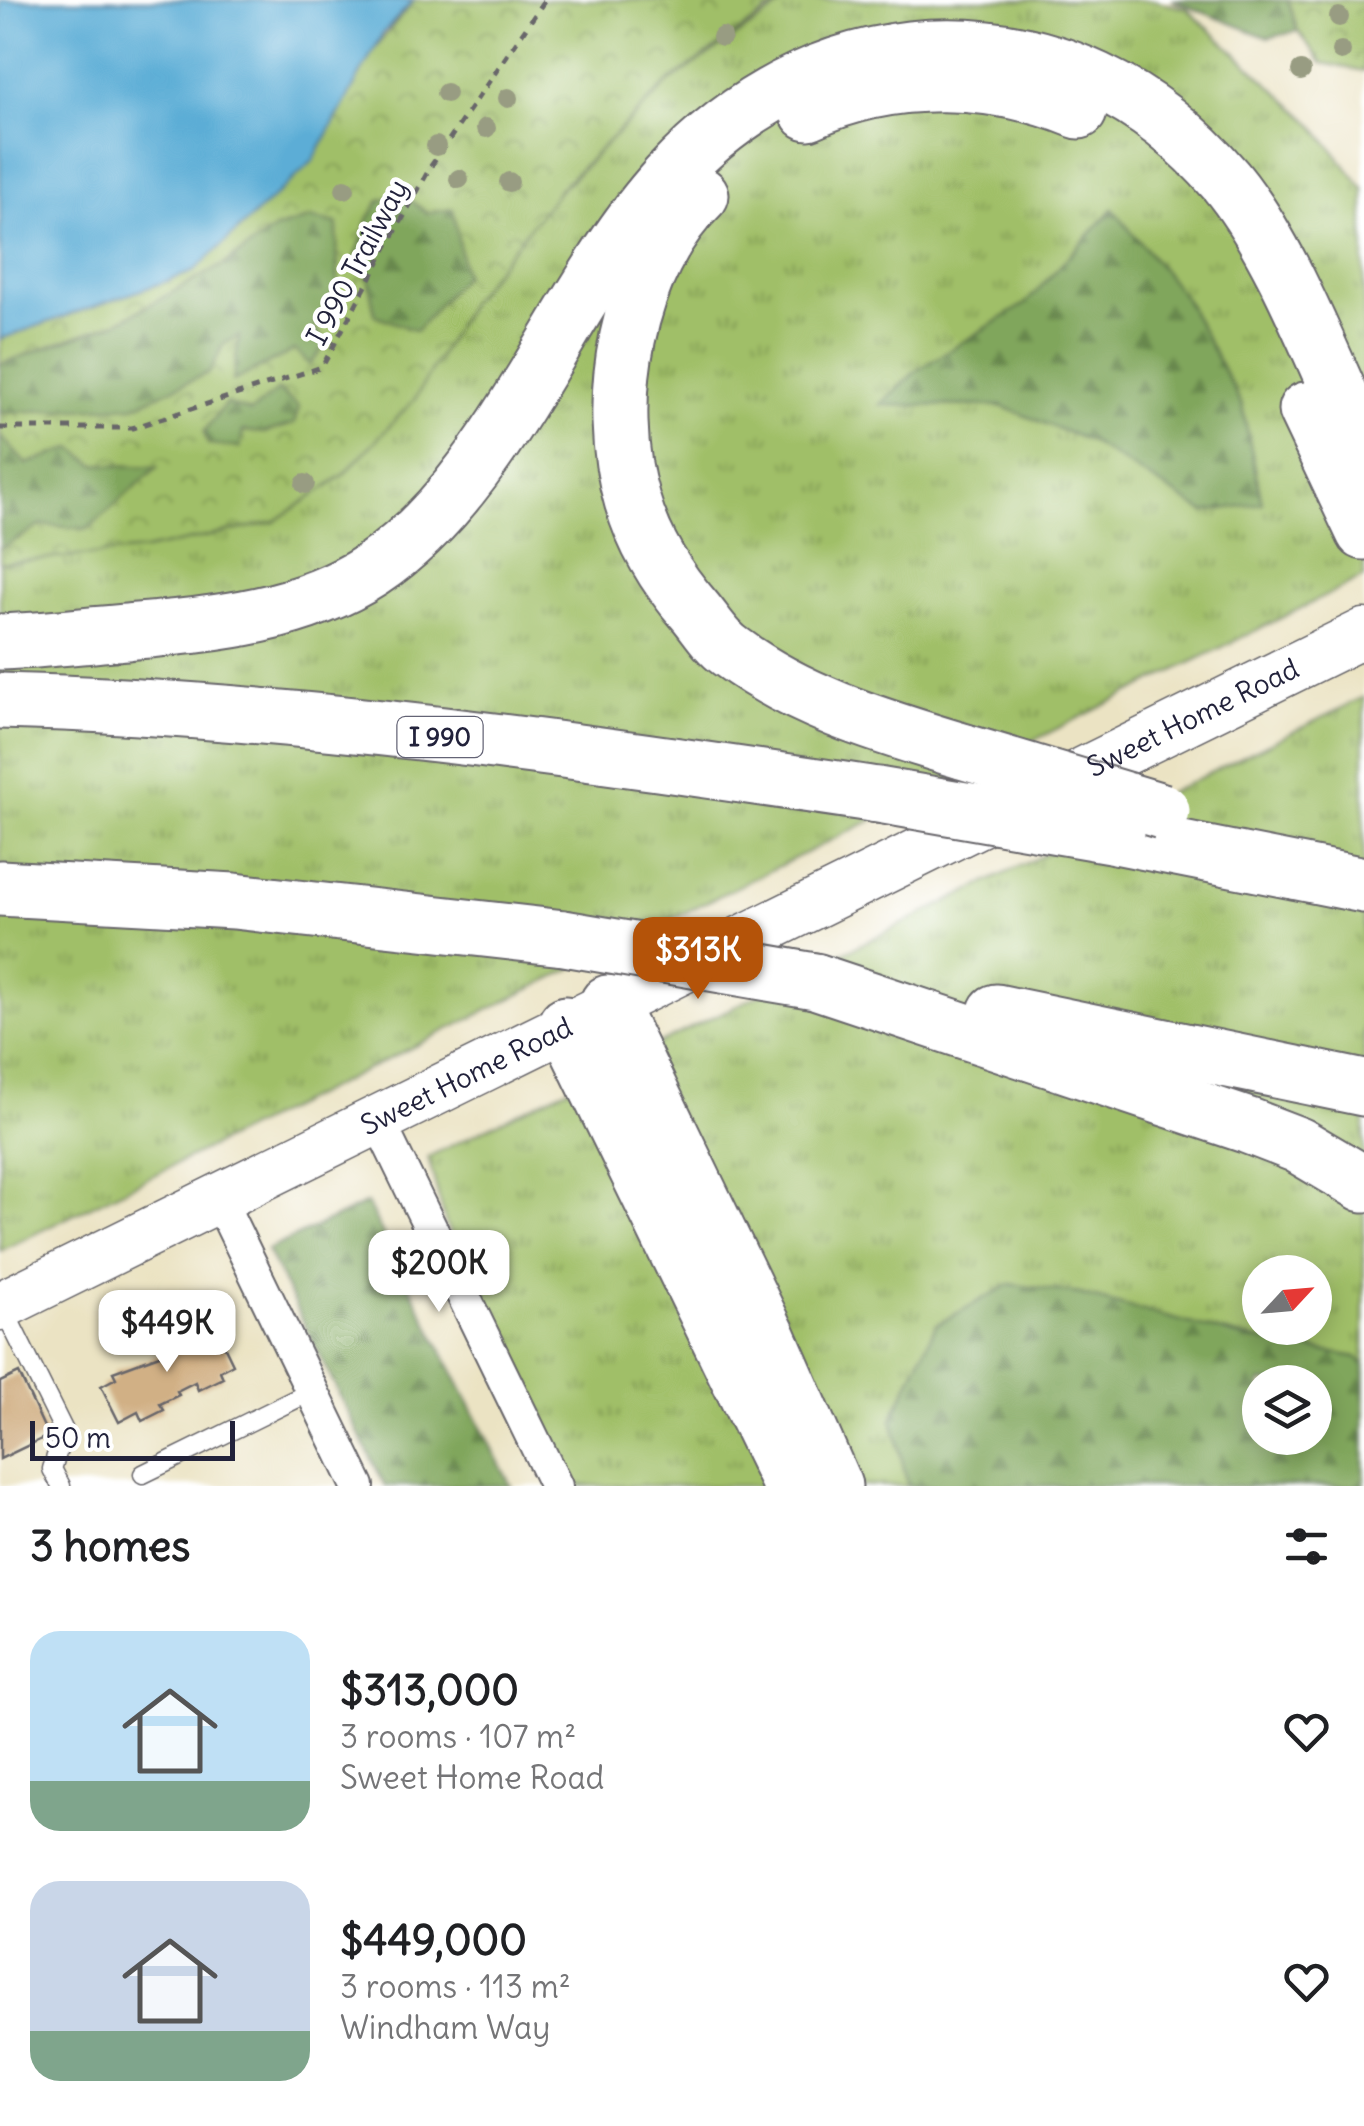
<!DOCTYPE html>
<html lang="en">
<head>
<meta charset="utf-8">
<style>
  :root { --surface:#fff; --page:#f2f2f2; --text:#202124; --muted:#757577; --accent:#b45309 }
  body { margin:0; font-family:Delius,sans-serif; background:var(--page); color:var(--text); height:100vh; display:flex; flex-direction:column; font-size:38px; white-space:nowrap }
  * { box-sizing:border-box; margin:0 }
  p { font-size:32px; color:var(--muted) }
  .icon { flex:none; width:55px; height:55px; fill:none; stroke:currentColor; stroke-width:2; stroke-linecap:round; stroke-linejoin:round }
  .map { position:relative; height:1486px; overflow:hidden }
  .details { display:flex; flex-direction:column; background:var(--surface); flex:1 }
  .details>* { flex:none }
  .needle { width:65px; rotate:64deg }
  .tools { position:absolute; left:1242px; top:1255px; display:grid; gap:20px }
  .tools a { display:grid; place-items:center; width:90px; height:90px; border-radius:50%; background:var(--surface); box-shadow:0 5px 25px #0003; font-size:50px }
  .scale { position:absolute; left:30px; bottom:25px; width:205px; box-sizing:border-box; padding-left:10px; border:5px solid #22223b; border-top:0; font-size:28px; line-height:35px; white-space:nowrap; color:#22223b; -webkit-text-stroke:8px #fff; paint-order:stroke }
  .price { position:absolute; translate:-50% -85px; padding:0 22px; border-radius:20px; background:#fff; color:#222; font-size:32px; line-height:65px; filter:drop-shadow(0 2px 5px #0008) }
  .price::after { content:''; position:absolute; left:50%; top:60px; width:30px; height:22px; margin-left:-15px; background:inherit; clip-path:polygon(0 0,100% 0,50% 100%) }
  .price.on { background:var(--accent); color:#fff }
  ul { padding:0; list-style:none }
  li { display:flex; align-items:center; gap:30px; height:250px; padding:0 30px }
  li span { display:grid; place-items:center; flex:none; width:280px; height:200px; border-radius:30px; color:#555 }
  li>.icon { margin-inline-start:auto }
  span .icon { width:120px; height:120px; fill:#fffc; stroke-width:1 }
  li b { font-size:42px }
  h2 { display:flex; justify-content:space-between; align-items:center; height:120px; padding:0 30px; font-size:42px }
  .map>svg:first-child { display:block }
  .grass { fill:url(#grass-tufts); stroke:#617051; stroke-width:2.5; fill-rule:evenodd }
  .forest { fill:url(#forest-firs); stroke:#51644c; stroke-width:2.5; fill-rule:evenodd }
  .park { fill:url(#park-crowns); stroke:#617051; stroke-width:2.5; fill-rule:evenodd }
  .water { fill:#5badd6; stroke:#3e6888; stroke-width:2.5 }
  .building { fill:#d1b085 }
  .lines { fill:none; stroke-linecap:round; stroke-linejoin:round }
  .lane-casing { stroke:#68666b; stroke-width:21 }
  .street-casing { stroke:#68666b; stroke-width:36 }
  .secondary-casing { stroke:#68666b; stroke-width:51 }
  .highway-casing { stroke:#68666b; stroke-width:59 }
  .path { stroke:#68666b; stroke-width:5; stroke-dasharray:8 8; stroke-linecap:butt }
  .lane { stroke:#fff; stroke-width:18 }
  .street { stroke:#fff; stroke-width:32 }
  .secondary { stroke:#fff; stroke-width:48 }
  .highway { stroke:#fff; stroke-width:55 }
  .highway-bridge-casing { stroke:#68666b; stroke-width:59; stroke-linecap:butt }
  .highway-bridge { stroke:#fff; stroke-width:55 }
  .tree { fill:#989c82 }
  .labels { text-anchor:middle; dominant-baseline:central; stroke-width:9; stroke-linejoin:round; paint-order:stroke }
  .shield { fill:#fff; stroke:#646476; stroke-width:2.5 }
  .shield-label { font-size:25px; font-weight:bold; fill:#22223b }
  .street-label { font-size:28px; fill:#22223b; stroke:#fff }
</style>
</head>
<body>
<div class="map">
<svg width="1364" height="1486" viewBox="0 0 1364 1486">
  <defs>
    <pattern id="grass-tufts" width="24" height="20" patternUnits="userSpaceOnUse" patternTransform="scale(2.5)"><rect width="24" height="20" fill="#a0bf67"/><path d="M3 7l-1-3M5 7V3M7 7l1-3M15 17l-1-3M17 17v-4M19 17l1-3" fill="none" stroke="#829b56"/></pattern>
    <pattern id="forest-firs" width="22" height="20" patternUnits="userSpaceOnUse" patternTransform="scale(2.5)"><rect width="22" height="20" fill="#80a65c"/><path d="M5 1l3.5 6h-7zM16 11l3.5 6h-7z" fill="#68874d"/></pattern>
    <pattern id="park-crowns" width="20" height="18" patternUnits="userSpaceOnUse" patternTransform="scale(2.5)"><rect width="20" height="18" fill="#a0bf67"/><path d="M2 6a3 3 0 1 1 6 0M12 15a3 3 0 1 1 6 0" fill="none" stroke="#829b56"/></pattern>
  </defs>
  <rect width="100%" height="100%" fill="#fff"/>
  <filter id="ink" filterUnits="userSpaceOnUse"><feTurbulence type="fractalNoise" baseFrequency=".01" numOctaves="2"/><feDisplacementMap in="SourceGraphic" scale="20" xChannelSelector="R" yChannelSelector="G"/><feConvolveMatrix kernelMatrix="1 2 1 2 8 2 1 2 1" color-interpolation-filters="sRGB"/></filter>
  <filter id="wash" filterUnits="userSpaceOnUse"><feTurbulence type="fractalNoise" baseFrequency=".0048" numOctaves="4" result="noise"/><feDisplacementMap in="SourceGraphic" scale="40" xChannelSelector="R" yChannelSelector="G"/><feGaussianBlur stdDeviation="2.25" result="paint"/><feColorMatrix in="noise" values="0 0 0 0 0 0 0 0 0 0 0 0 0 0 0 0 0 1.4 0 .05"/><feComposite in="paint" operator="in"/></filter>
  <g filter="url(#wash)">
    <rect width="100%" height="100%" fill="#ebe3c3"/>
    <g class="grass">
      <polygon points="790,0 1154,0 1187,9 1313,124 1364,189 1364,577 0,1251 0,563 274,522 343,475 417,395 471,300 555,195 670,81"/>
      <path d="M1364 697V1486H576L446 1225 428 1157ZM1260 1272H1315V1328H1260ZM1260 1382H1315V1438H1260Z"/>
    </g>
    <g class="forest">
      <polygon points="1172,0 1288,0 1298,31 1268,38"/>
      <polygon points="403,194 427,213 453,208 465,275 416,332 375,316 366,268 353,264 368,219 380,200"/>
      <polygon points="1113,209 1183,295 1242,405 1262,503 1204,512 1089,441 1001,406 880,405 916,371 1025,304"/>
      <polygon points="311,218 337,224 338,285 314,327 328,342 310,366 294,350 232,382 238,337 223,345 211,372 134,406 0,413 0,364 117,322 228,262 275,229"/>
      <polygon points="278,390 299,407 295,424 264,433 240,448 208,444 204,432 226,403"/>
      <polygon points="0,435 26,464 73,448 94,464 159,466 88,529 42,525 0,549"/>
      <polygon points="367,1203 511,1486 385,1486 267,1250"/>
      <path d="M1010 1284 1080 1294 1245 1338 1357 1357 1364 1366V1486H908L892 1419 936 1325ZM1260 1382H1315V1438H1260Z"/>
    </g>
    <g class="park">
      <path d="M414 0H790L768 11 670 81 566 182 471 300 415 399 343 475 274 522 145 550 0 563V549L42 525 88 529 157 467 94 464 73 448 26 464 0 435V413L134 406 210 372 223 345 239 336 233 381 295 350 310 365 327 343 314 327 338 285 337 224 311 218 275 229 228 262 117 322 0 364V339L193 272ZM403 194 427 213 453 209 464 275 416 331 375 315 366 268 354 263 368 219 380 200ZM278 390 299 407 294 424 264 433 243 431 240 448 208 444 204 432 226 403 251 412Z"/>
      <polygon points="1288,0 1364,0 1364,71 1322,63 1298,31"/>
    </g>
    <polygon class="water" points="0,0 414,0 383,33 313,161 193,272 0,339"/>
    <g id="blocks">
      <g class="building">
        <polygon points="199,1328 203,1336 216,1329 233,1364 220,1371 223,1378 198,1390 195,1382 177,1391 179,1395 160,1404 164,1410 142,1421 138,1412 119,1422 101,1386 116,1378 113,1372 173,1350 169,1342"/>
        <polygon points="19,1373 48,1436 0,1459 0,1382"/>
      </g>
    </g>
  </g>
  <g filter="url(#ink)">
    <use href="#blocks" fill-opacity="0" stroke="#68666b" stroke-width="2.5"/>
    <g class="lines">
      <defs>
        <g id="lane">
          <polyline points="2,1306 64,1431 52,1469 61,1486"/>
          <polyline points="143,1474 312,1391"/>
        </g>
        <g id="street">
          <polyline points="377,1118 556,1486"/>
          <polyline points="218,1197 358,1486"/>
        </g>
        <g id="secondary">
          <path id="s1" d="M0 1306 1364 633"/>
        </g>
        <g id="highway">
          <path d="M808 112C892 73 994 76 1079 111"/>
          <path d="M701 195C626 267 603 403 632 500 644 542 667 579 695 611 706 624 716 641 730 651 799 703 883 727 965 752"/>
          <polyline points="1306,410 1364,532"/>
          <path d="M0 642C42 641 85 635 127 632 213 624 298 618 372 570 503 483 563 293 668 178 826 5 1072 0 1226 181 1283 250 1325 366 1364 448"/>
          <path d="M0 701C294 708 587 752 878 795"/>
          <polyline points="1116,836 1364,885"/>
          <polyline points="0,888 234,901 564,938"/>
          <polyline points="815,981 1249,1126 1298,1145 1364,1184"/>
          <polyline points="608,1003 769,1338 834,1486"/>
          <polyline points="996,1012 1364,1088"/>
          <polyline points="566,1024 791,1486"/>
        </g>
      </defs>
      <use href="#lane" class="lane-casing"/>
      <use href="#street" class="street-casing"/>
      <use href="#secondary" class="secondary-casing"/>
      <use href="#highway" class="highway-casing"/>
      <polyline class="path" points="0,428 132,428 322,367 431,166 545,0"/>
      <use href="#lane" class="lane"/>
      <use href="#street" class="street"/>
      <use href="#secondary" class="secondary"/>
      <use href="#highway" class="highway"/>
      <defs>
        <g id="highway-bridge">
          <polyline points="965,752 1162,811"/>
          <polyline points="878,795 1116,836"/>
          <polyline points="564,938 815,981"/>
        </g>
      </defs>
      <use href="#highway-bridge" class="highway-bridge-casing"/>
      <use href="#highway-bridge" class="highway-bridge"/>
    </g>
    <g class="tree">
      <circle cx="1339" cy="17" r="10"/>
      <circle cx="722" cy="37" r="10"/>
      <circle cx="1341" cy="51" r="10"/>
      <circle cx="1301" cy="71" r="10"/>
      <circle cx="446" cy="93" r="10"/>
      <circle cx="508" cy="98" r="10"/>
      <circle cx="486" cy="128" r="10"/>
      <circle cx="436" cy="146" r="10"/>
      <circle cx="459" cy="179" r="10"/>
      <circle cx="509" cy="182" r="10"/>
      <circle cx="345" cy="189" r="10"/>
      <circle cx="305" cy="484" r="10"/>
    </g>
  </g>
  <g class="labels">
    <rect class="shield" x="397.5" y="717" width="85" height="40" rx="8"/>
    <g class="shield-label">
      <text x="440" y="737">I 990</text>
    </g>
    <g class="street-label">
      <text transform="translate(357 262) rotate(-62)">I 990 Trailway</text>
      <text stroke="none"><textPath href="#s1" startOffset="1330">Sweet Home Road</textPath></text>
      <text stroke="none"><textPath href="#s1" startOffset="520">Sweet Home Road</textPath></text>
    </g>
  </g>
</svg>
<div class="tools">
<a><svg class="needle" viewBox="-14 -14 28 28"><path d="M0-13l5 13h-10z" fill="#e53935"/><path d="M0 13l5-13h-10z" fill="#757577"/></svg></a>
<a><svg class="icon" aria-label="layers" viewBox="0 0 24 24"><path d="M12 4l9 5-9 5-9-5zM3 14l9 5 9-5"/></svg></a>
</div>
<div class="scale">50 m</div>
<b class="price on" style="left:698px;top:1002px">$313K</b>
<b class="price" style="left:439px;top:1315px">$200K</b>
<b class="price" style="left:167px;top:1375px">$449K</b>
</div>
<section class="details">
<h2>3 homes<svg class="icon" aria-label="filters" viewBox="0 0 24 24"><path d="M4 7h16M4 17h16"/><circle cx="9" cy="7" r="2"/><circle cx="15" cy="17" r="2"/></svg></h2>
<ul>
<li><span style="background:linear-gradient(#bfe0f5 75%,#7fa58c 0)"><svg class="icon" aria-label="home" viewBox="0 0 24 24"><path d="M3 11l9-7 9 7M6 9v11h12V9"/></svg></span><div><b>$313,000</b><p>3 rooms · 107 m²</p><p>Sweet Home Road</p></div><svg class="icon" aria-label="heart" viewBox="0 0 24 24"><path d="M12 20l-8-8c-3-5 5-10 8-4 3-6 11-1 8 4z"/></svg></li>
<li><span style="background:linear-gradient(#c9d6e8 75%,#7fa58c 0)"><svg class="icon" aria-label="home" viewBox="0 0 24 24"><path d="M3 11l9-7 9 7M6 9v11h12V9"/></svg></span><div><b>$449,000</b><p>3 rooms · 113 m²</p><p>Windham Way</p></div><svg class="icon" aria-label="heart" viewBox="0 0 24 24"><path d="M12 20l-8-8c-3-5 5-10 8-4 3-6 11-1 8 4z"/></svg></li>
</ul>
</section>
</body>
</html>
